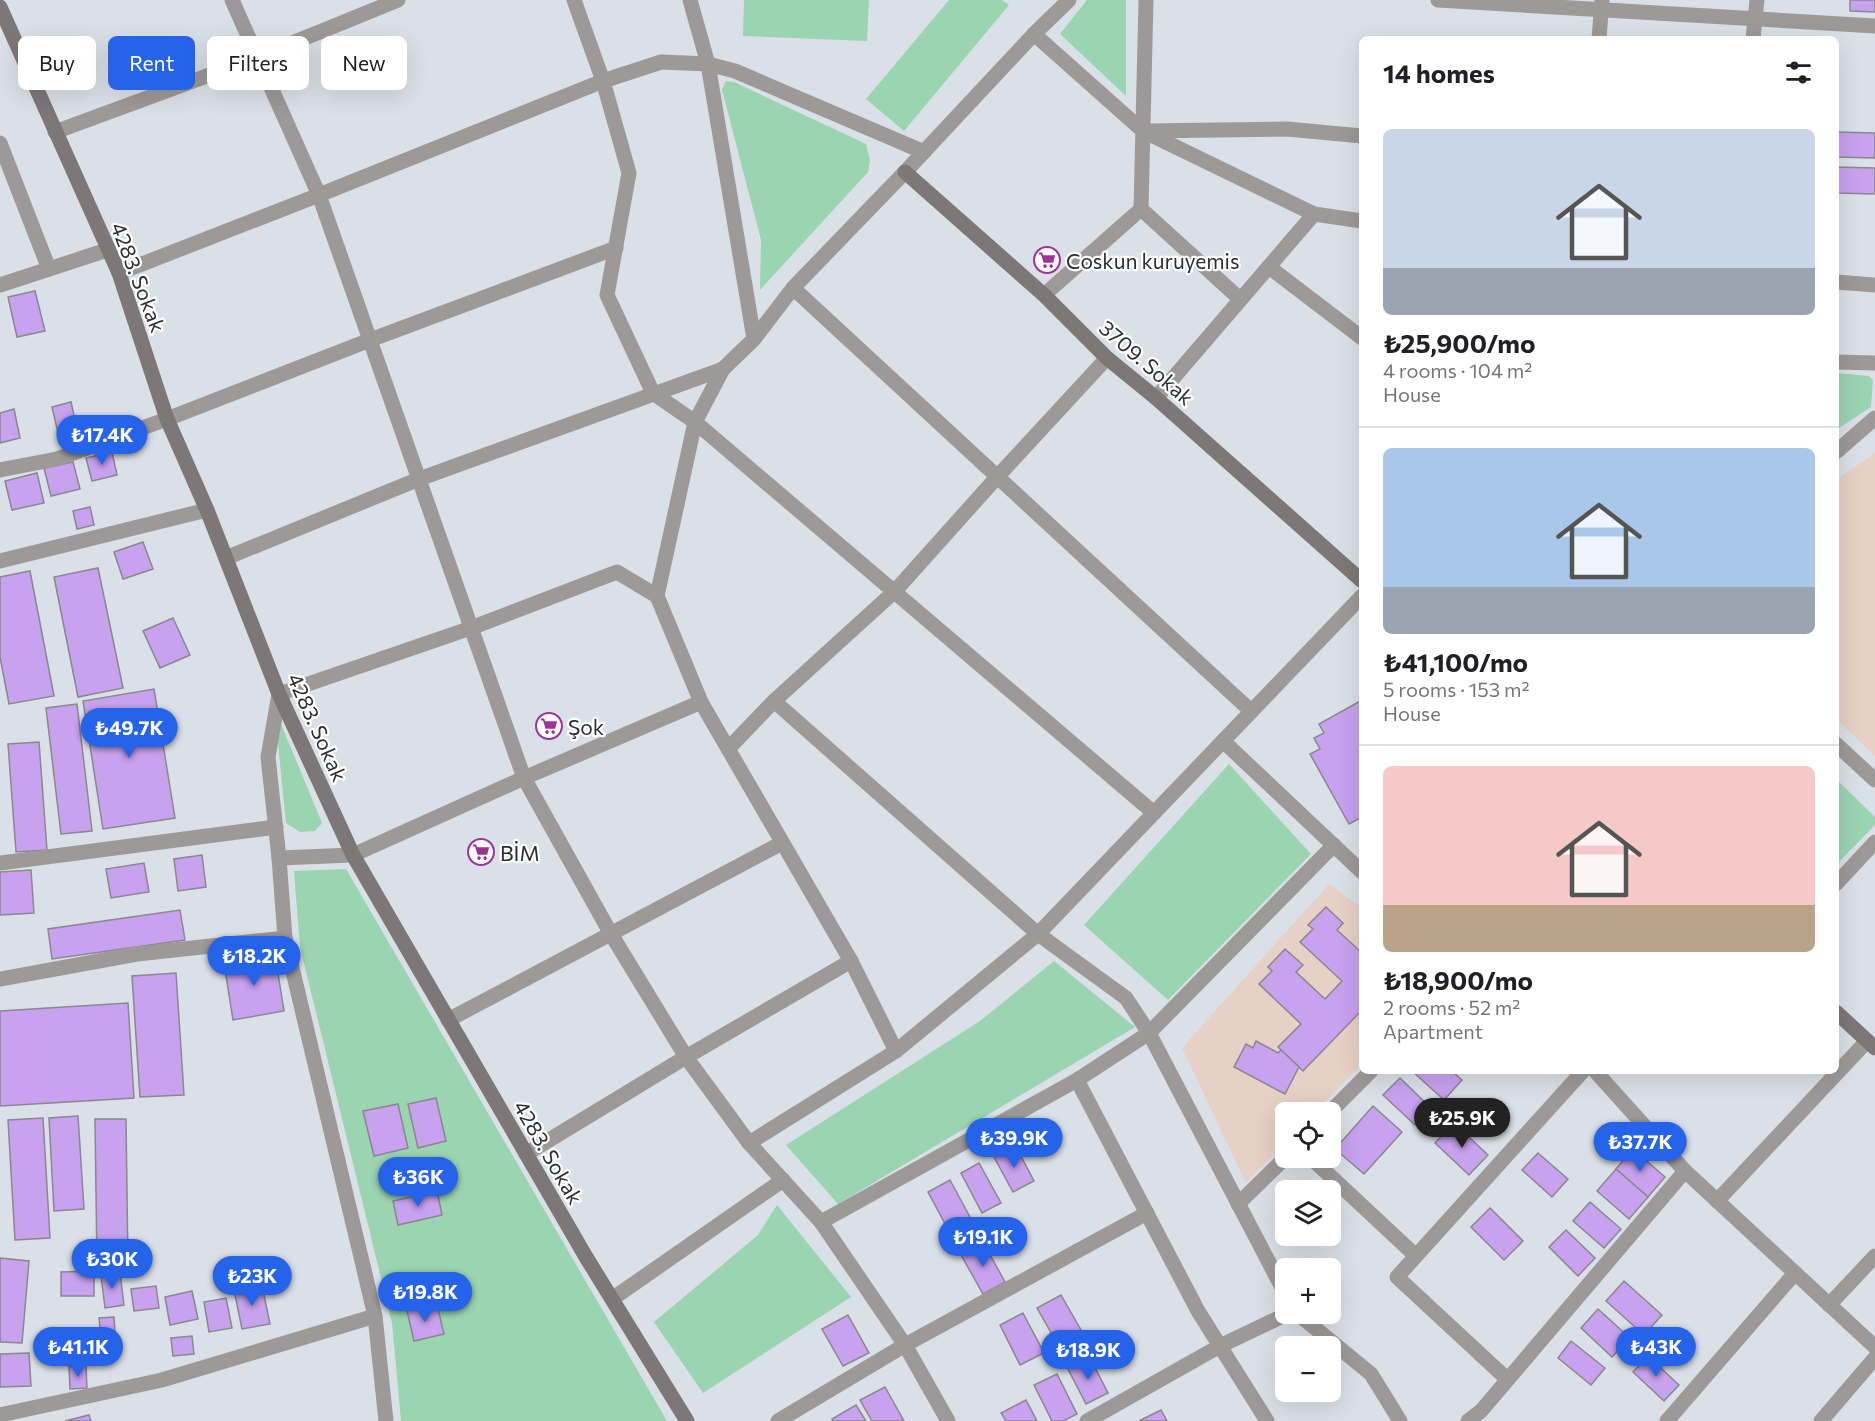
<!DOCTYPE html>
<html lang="en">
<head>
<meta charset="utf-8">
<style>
  :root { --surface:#fff; --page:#f6f6f6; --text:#202124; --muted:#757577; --line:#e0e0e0; --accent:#2563eb }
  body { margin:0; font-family:Commissioner,sans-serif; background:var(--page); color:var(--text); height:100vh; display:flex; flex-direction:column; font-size:22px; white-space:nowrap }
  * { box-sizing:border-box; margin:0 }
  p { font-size:20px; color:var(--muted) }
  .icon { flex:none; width:33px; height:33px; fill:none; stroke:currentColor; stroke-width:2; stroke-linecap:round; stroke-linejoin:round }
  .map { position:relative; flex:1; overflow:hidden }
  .details { position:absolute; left:1359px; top:36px; width:480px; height:1038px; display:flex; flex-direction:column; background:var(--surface); border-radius:9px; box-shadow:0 6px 24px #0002 }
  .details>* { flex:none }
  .guide { position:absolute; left:18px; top:36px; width:570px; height:54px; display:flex; gap:12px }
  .tools { position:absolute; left:1275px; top:1102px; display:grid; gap:12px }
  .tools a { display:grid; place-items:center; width:66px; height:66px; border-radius:9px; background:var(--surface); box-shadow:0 6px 24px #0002; font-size:30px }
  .price { position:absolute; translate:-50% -51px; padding:0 14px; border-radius:21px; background:var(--accent); color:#fff; font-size:20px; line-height:39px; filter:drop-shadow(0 2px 3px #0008) }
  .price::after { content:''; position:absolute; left:50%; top:36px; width:18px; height:14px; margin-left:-9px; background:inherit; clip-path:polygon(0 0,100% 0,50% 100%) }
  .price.current { background:#222; color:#fff }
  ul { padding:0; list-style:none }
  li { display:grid; align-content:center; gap:12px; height:318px; padding:0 24px }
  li+li { border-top:2px solid var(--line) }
  li span { display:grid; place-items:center; height:186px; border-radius:9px; color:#555 }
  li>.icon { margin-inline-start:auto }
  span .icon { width:108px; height:108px; fill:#fffc; stroke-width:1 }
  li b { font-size:26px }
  h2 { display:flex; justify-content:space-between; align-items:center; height:72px; padding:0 24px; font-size:26px }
  .pill { padding:0 21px; border-radius:9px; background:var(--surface); box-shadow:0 6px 24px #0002; font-size:21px; line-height:54px }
  .pill.current { background:var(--accent); color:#fff }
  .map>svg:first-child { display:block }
  .education { fill:#e7d0c5 }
  .green { fill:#9bd4b1 }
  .building { fill:#c8a1ef; stroke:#8a878e; stroke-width:1.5 }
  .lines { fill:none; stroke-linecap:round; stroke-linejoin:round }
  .street { stroke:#9e9999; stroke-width:15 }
  .secondary { stroke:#7e7777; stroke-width:15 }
  .labels { text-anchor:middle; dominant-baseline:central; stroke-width:4.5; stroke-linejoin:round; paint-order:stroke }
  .poi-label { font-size:21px; fill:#2b2d30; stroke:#fff; text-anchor:start }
  .street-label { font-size:21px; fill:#2b2d30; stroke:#fff }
</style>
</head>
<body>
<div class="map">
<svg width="1875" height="1421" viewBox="0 0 1875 1421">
  <rect width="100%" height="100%" fill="#dae0e7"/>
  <g class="education">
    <polygon points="1875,453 1875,756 1836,719 1836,480"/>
    <polygon points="1329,884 1362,908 1362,1064 1314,1113 1286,1113 1285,1143 1246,1183 1182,1048"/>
  </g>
  <g class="green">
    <polygon points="744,0 869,0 867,41 743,36"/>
    <polygon points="949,0 1002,0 1009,5 904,131 866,99"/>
    <polygon points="1087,0 1126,0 1126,96 1060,34"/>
    <polygon points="726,81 734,82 866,144 870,161 868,172 760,290 761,240 722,90"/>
    <polygon points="1836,373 1869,376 1873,380 1871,407 1836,430"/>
    <polygon points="281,724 322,823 315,831 300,832 286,823 278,744"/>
    <polygon points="1229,764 1311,854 1168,1000 1084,925"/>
    <polygon points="1836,779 1875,817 1875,825 1836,865"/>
    <polygon points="346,869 667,1421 401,1421 392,1323 300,947 294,871"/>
    <polygon points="1054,961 1135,1027 838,1204 786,1145 980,1021"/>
    <polygon points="777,1205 851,1297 703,1393 654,1322 758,1235"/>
  </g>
  <g class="building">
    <polygon points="1850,0 1875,0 1875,12 1850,11"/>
    <polygon points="1836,132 1875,133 1875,158 1836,157"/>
    <polygon points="1836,167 1875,168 1875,194 1836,193"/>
    <polygon points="35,291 45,331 17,337 8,297"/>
    <polygon points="71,402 77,429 58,433 52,407"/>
    <polygon points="14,409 20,438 0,443 0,413"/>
    <polygon points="112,452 117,475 92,481 86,458"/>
    <polygon points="73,462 80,489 51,496 44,468"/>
    <polygon points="37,473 44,503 12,510 5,481"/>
    <polygon points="90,507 94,525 77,529 73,511"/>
    <polygon points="143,542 153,569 123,579 114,552"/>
    <polygon points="98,568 123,688 78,697 54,577"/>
    <polygon points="30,571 54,696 9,704 0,657 0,577"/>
    <polygon points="173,618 190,655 160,668 143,631"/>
    <polygon points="154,689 175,818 103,829 83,701"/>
    <polygon points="1362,700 1362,817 1349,824 1310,754 1320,749 1314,738 1324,733 1319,724"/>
    <polygon points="77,704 92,831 61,834 46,708"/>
    <polygon points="39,742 47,850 16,852 8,744"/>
    <polygon points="202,855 206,887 178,891 174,859"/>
    <polygon points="144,863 149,892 111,898 106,869"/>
    <polygon points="31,870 34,913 0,915 0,872"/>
    <polygon points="1326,907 1343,923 1337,930 1362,953 1362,1010 1303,1071 1278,1047 1301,1024 1259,984 1272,971 1268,967 1285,949 1303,965 1296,972 1325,999 1342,981 1300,942 1313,929 1308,925"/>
    <polygon points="180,910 185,940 52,959 48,929"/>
    <polygon points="275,955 284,1011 233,1020 224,963"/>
    <polygon points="176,973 184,1095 140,1097 132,976"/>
    <polygon points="128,1003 134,1098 0,1106 0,1011"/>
    <polygon points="1256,1041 1278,1053 1281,1050 1299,1067 1285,1094 1234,1067 1246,1044 1253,1048"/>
    <polygon points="1412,1071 1452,1071 1462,1080 1444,1100"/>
    <polygon points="1400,1078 1431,1108 1415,1125 1383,1095"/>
    <polygon points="436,1098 446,1141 418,1148 408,1104"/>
    <polygon points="398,1104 408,1148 374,1156 363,1111"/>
    <polygon points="1373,1106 1402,1132 1364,1174 1335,1149"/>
    <polygon points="78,1116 84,1209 54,1211 49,1118"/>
    <polygon points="43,1118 50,1238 15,1240 8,1120"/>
    <polygon points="95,1119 126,1119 128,1265 97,1265"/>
    <polygon points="1454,1123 1488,1155 1469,1175 1435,1143"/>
    <polygon points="1015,1145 1034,1181 1013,1192 994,1157"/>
    <polygon points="1633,1149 1665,1177 1648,1197 1616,1169"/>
    <polygon points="1538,1153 1568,1179 1552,1197 1522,1170"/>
    <polygon points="979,1163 1001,1203 982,1213 961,1173"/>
    <polygon points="1616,1169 1648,1197 1629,1219 1597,1191"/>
    <polygon points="950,1180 971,1219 949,1231 928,1192"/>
    <polygon points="437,1191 442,1215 398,1225 393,1201"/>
    <polygon points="1590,1202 1621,1229 1604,1248 1573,1221"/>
    <polygon points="1490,1208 1523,1241 1504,1260 1471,1227"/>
    <polygon points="1566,1230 1595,1258 1578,1276 1549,1247"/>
    <polygon points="983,1242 1005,1282 983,1294 961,1255"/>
    <polygon points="0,1258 29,1261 22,1343 0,1342"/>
    <polygon points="94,1271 94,1296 61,1296 61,1272"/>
    <polygon points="120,1273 124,1305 105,1308 101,1276"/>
    <polygon points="1624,1281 1662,1315 1644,1335 1606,1301"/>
    <polygon points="262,1285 270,1324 242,1329 234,1290"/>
    <polygon points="156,1286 159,1308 134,1311 131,1289"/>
    <polygon points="192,1291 198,1319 170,1325 165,1297"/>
    <polygon points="1061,1295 1081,1330 1057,1343 1037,1308"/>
    <polygon points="226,1298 232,1328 209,1332 204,1302"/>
    <polygon points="437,1305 444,1334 414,1341 407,1311"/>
    <polygon points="1598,1309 1630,1338 1612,1357 1581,1328"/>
    <polygon points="1023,1313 1044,1353 1020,1365 1000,1325"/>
    <polygon points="848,1315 869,1353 843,1366 822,1329"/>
    <polygon points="114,1317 116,1349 102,1350 99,1318"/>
    <polygon points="192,1336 194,1354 173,1356 171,1338"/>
    <polygon points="1571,1341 1605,1368 1591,1385 1558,1358"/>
    <polygon points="90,1348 91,1361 69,1362 68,1349"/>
    <polygon points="29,1353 31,1386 0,1387 0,1354"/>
    <polygon points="1648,1356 1679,1385 1664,1401 1633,1372"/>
    <polygon points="1090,1358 1108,1393 1086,1404 1068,1369"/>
    <polygon points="86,1366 87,1388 70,1389 69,1367"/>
    <polygon points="1057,1374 1077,1414 1063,1421 1052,1421 1034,1385"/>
    <polygon points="885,1387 904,1421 872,1421 860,1400"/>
    <polygon points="1026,1400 1037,1421 1006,1421 1001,1413"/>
    <polygon points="856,1405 866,1421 833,1421 832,1419"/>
    <polygon points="1161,1410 1167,1421 1139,1421"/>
    <polygon points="89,1415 91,1421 65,1421"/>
  </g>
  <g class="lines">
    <g class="street">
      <polyline points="232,0 319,195 524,778 611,934 686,1057 749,1143 821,1222 905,1345 948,1421"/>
      <polyline points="574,0 603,81 629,173 607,295 653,393 695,422 1154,813"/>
      <polyline points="690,0 708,64 735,71 924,152"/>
      <polyline points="1438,0 1875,26"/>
      <polyline points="1034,34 1143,131 1314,214 1362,221"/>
      <polyline points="1599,39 1602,0"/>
      <polyline points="1753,39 1757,0"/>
      <polyline points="1146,131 1287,129 1362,136"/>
      <polyline points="55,132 258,57 398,0"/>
      <polyline points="0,143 49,269"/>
      <polyline points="1141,209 1240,299"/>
      <polyline points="1269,267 1362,338"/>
      <polyline points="119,273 319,195 603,81 661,62 708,64 754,339"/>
      <polyline points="1836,282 1875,285"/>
      <polyline points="0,285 107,250"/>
      <polyline points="793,288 1251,711"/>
      <polyline points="1044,295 1141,209 1146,0"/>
      <polyline points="1836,362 1875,363"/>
      <polyline points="1156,398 1314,214"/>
      <polyline points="1836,452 1875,418"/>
      <polyline points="0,470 57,459 167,419 370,340 616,248"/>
      <polyline points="226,558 419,479 723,369"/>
      <polyline points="0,561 207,510"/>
      <polyline points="774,701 1038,934 1126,998 1149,1033 1286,1295"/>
      <polyline points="1223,741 1362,872"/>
      <polyline points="1836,744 1875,780"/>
      <polyline points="728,749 774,701 895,591 998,476 1107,358"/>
      <polyline points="279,858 353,855 524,778 701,702"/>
      <polyline points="0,863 276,827"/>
      <polyline points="1836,884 1875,842"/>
      <polyline points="0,979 137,954 285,938"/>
      <polyline points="448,1020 782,843"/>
      <polyline points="896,1051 851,961 701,702 657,596 695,422 723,369 754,339 793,288 905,172 1034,34 1069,0"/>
      <polyline points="1595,1071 1685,1171 1875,1347"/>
      <polyline points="1077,1080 1198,1311 1267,1421"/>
      <polyline points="1329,1113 1371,1071"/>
      <polyline points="749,1143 896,1051 1038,934 1362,596"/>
      <polyline points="526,1154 686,1057 851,961"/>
      <polyline points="1311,1158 1416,1256"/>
      <polyline points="1717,1201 1867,1041"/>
      <polyline points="1238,1204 1286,1157"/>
      <polyline points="821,1222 1077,1080 1149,1033 1334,845"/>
      <polyline points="612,1299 783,1180"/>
      <polyline points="1829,1305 1875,1256"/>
      <polyline points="1298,1314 1371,1374 1400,1421"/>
      <polyline points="1507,1379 1397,1277 1583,1071"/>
      <polyline points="0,1415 162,1380 375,1316"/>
      <polyline points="386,1421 375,1316 285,938 279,858 268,757 279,694 471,628 617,572 657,596"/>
      <polyline points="778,1421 905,1345 1147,1213"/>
      <polyline points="1087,1421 1220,1346 1287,1314"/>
      <polyline points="1468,1421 1481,1411 1685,1171"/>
      <polyline points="1667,1421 1795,1273"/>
      <polyline points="1821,1421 1875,1358"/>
    </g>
    <g class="secondary">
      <polyline points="0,7 119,273 167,419 207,510 279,694 353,855 586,1257 687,1421"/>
      <polyline points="905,172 1044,295 1107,358 1156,398 1362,581"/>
      <polyline points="1836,1012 1875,1048"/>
    </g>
  </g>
  <defs>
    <symbol id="supermarket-ring" viewBox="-11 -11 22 22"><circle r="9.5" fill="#fff" stroke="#9d3395" stroke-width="1.5"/><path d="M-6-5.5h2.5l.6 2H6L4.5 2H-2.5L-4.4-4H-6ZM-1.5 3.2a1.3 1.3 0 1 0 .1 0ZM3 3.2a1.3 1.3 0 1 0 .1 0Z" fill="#9d3395"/></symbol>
  </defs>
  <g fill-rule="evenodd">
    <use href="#supermarket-ring" x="1032" y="245" width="30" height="30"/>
    <use href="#supermarket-ring" x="534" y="711" width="30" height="30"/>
    <use href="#supermarket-ring" x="466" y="837" width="30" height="30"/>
  </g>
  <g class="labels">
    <g class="poi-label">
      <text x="1066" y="260">Coskun kuruyemis</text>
      <text x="568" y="726">Şok</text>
      <text x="500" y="852">BİM</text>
    </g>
    <g class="street-label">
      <text transform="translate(139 277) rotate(69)">4283. Sokak</text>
      <text transform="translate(1147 362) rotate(41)">3709. Sokak</text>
      <text transform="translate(318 727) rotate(66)">4283. Sokak</text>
      <text transform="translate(549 1152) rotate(60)">4283. Sokak</text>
    </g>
  </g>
</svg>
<div class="tools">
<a><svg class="icon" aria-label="locate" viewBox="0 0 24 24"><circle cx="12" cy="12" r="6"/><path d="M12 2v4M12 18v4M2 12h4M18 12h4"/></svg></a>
<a><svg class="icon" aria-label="layers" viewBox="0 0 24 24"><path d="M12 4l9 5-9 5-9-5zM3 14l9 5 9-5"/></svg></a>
<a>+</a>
<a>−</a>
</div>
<b class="price" style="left:102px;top:466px">₺17.4K</b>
<b class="price" style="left:129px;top:759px">₺49.7K</b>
<b class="price" style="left:254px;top:987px">₺18.2K</b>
<b class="price current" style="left:1462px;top:1149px">₺25.9K</b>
<b class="price" style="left:1014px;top:1169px">₺39.9K</b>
<b class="price" style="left:1640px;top:1173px">₺37.7K</b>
<b class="price" style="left:418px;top:1208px">₺36K</b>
<b class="price" style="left:983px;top:1268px">₺19.1K</b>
<b class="price" style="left:112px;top:1290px">₺30K</b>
<b class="price" style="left:252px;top:1307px">₺23K</b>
<b class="price" style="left:425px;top:1323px">₺19.8K</b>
<b class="price" style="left:78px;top:1378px">₺41.1K</b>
<b class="price" style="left:1656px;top:1378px">₺43K</b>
<b class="price" style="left:1088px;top:1381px">₺18.9K</b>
<div class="guide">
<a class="pill">Buy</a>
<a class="pill current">Rent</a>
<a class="pill">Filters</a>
<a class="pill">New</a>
</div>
<section class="details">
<h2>14 homes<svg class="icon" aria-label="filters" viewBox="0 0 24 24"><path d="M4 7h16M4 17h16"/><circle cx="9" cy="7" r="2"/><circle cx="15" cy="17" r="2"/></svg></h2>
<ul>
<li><span style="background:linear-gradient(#c9d6e8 75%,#9aa5b1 0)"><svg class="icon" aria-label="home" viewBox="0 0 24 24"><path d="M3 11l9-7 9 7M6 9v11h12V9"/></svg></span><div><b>₺25,900/mo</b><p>4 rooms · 104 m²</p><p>House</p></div></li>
<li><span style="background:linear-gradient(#a9c7e8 75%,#9aa5b1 0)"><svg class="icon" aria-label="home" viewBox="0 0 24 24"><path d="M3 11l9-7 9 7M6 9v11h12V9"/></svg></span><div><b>₺41,100/mo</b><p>5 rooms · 153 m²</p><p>House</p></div></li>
<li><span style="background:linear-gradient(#f6c9c9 75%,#b9a48a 0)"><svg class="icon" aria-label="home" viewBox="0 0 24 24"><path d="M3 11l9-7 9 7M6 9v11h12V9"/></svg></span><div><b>₺18,900/mo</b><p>2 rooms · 52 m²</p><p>Apartment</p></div></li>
</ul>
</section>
</div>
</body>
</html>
